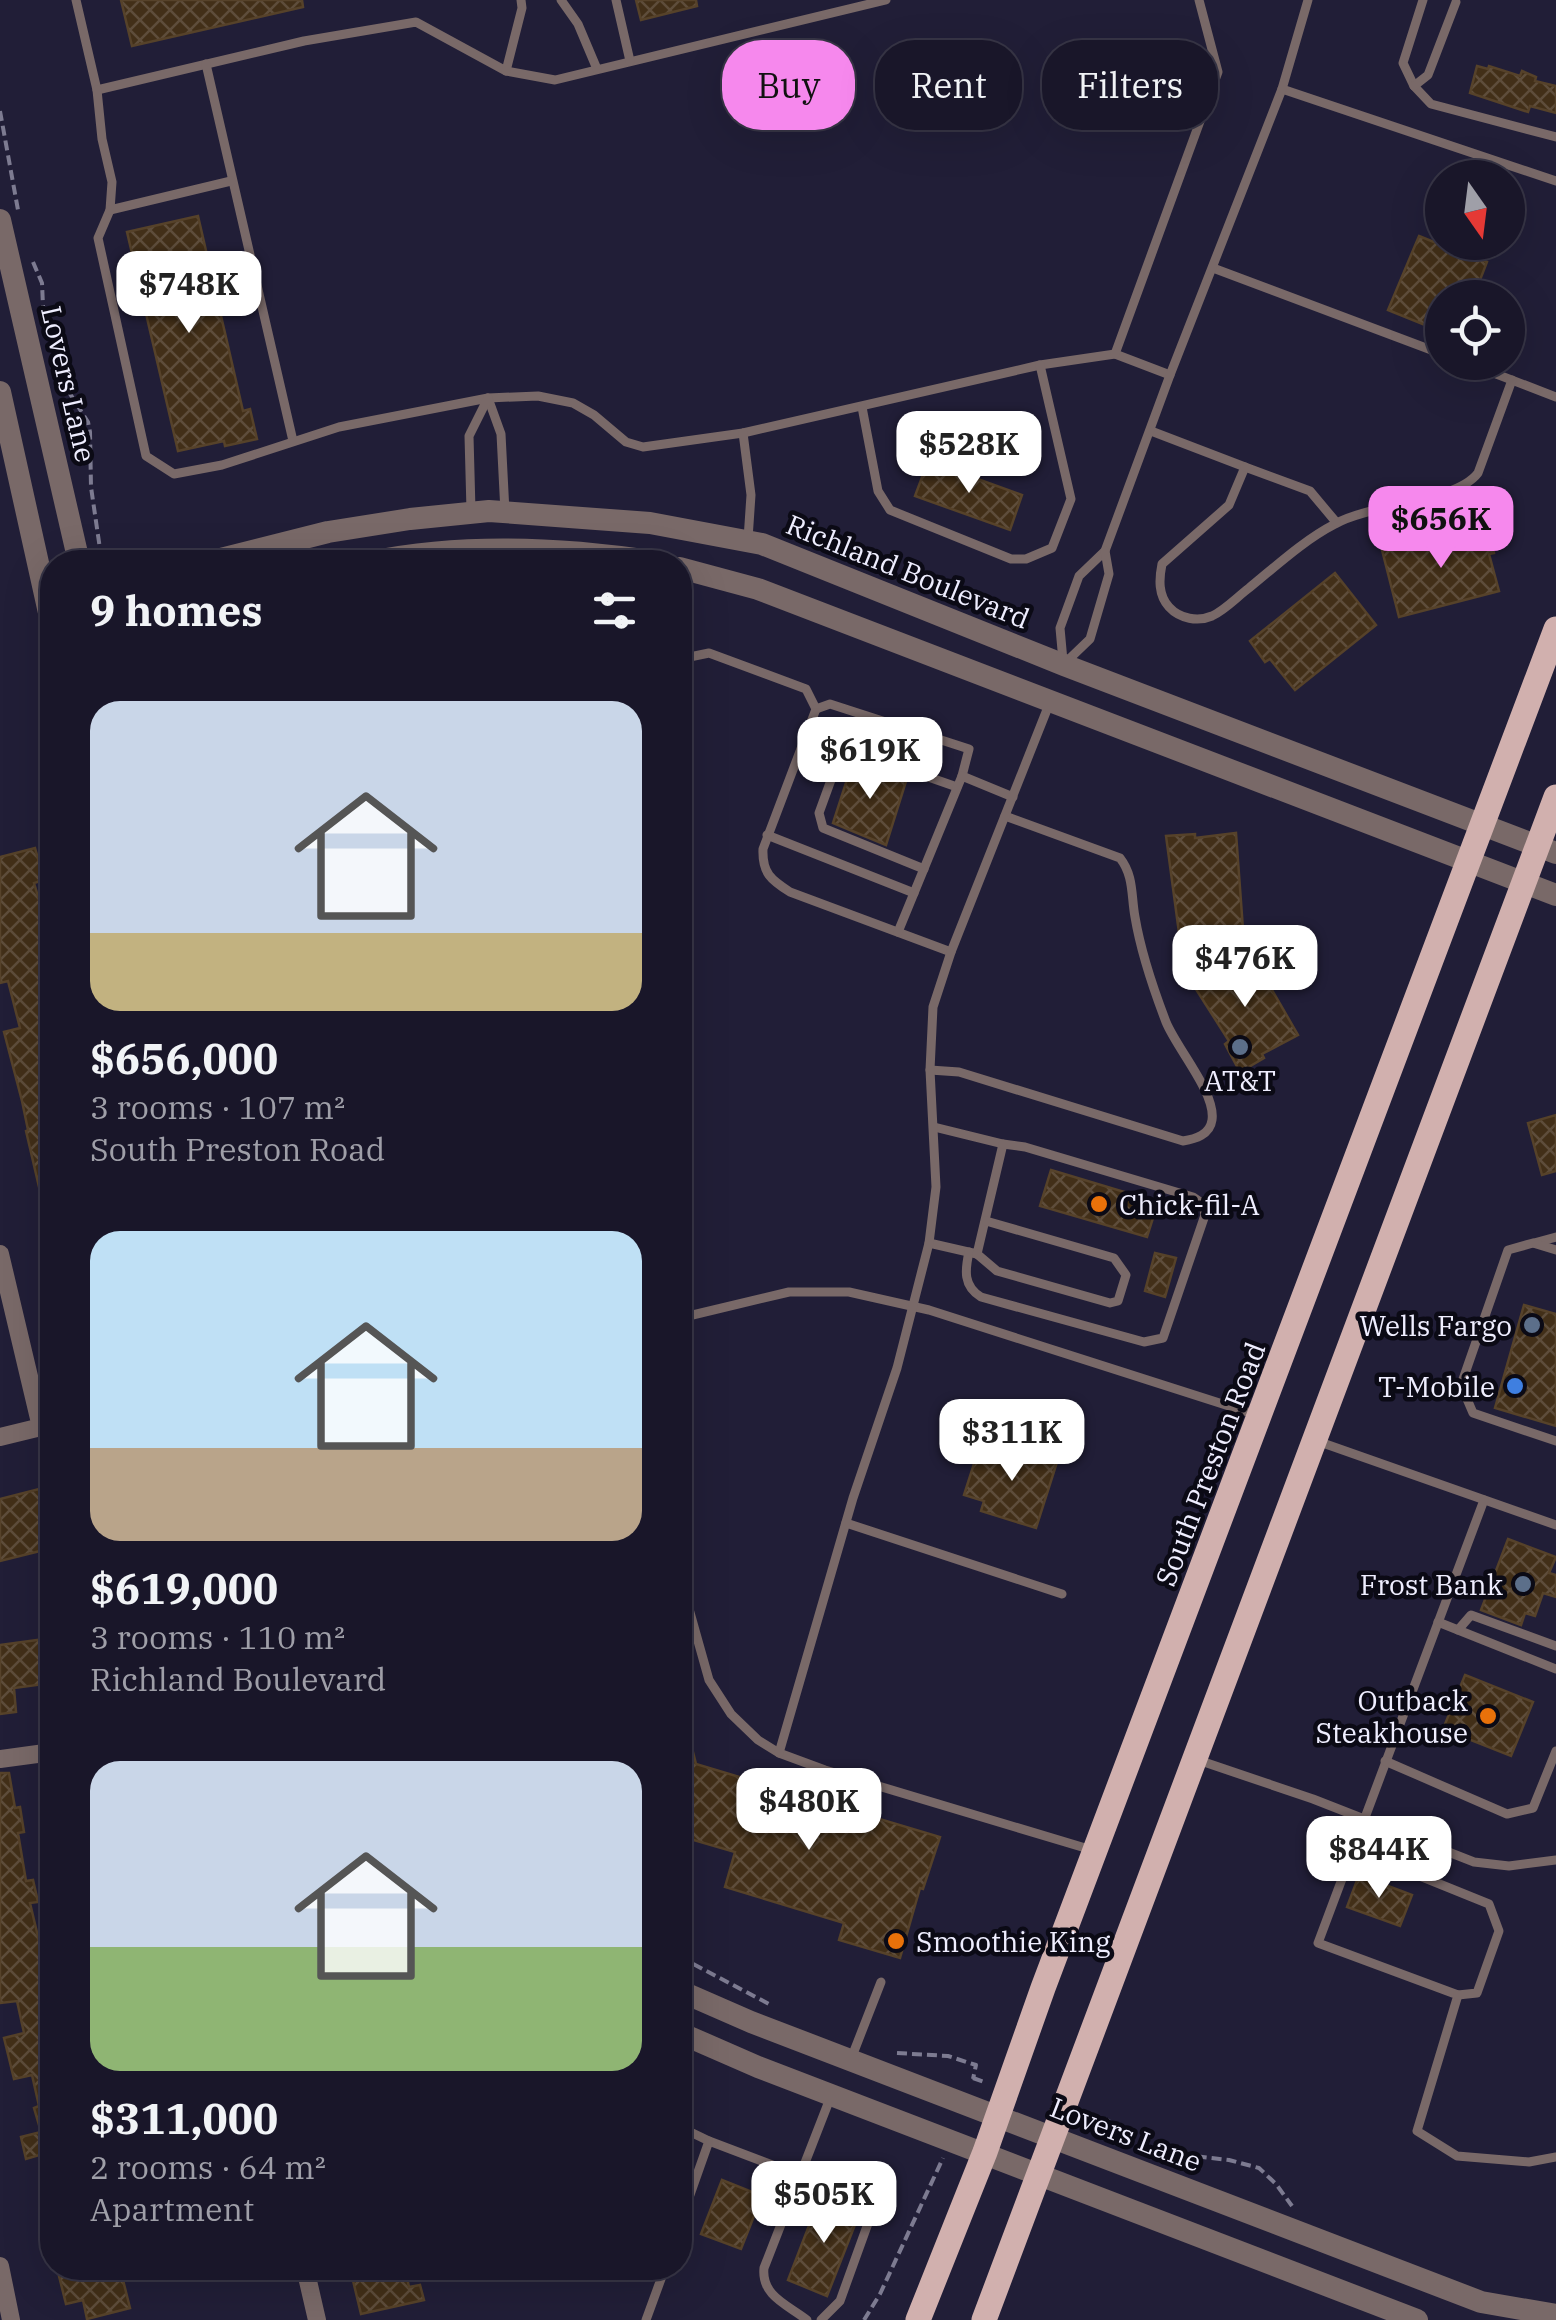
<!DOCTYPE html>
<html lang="en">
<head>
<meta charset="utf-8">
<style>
  :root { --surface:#191629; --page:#262335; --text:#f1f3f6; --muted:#9f9fa8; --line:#373546; --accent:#f688ed }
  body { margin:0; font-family:"IBM Plex Serif",serif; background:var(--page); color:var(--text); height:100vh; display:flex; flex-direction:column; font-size:38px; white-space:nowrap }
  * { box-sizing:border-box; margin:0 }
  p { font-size:32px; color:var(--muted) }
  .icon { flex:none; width:55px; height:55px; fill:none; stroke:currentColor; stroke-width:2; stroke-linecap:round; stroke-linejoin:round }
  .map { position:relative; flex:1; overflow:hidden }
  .details { position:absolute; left:40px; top:550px; width:652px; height:1730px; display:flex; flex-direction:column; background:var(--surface); border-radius:40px; box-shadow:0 10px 40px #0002,0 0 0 2px var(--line) }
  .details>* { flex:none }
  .top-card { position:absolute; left:722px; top:40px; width:682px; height:90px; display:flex; gap:20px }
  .needle { width:65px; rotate:166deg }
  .controls { position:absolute; left:1425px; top:160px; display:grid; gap:20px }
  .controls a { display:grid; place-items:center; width:100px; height:100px; border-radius:50%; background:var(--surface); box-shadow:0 10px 40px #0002,0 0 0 2px var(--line); font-size:50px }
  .price { position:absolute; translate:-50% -85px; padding:0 22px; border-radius:20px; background:#fff; color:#222; font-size:32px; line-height:65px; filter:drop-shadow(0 2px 5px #0008) }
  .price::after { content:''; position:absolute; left:50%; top:60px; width:30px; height:22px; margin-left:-15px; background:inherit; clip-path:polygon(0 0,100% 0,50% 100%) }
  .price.selected { background:var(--accent); color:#111 }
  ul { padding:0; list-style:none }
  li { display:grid; align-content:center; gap:20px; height:530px; padding:0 50px }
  li span { display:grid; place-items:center; height:310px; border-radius:30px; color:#555 }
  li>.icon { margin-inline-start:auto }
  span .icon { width:180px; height:180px; fill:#fffc; stroke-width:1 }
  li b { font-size:42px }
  h2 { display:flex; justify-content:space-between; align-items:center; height:120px; padding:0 50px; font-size:42px }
  .chip { padding:0 35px; border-radius:40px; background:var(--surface); box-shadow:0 10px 40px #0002,0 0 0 2px var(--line); font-size:35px; line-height:90px }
  .chip.selected { background:var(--accent); color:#111 }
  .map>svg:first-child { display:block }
  .building { fill:url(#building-cross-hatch); stroke:#56422a; stroke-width:2.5 }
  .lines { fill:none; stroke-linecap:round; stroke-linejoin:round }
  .path { stroke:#7d7b91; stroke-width:4; stroke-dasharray:10 5; stroke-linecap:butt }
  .service { stroke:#796968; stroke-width:9 }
  .minor { stroke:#796968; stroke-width:18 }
  .tertiary { stroke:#796968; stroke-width:22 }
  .primary { stroke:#d1b0ae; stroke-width:25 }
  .service-dot { fill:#5c6f8a; stroke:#0b0a15; stroke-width:4 }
  .food-dot { fill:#e8710a; stroke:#0b0a15; stroke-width:4 }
  .shop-dot { fill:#3f7fe0; stroke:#0b0a15; stroke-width:4 }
  .labels { text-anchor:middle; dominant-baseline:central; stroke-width:9; stroke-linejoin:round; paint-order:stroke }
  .street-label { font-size:28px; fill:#efeeff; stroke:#0b0a15 }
  .poi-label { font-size:28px; fill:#efeeff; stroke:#0b0a15; text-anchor:end }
</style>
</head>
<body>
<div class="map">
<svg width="1556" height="2320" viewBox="0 0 1556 2320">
  <defs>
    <pattern id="building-cross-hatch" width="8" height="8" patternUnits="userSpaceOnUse" patternTransform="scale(2.5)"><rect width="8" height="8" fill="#422f18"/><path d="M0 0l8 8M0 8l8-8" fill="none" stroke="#5e4d3b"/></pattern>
  </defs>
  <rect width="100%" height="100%" fill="#211e37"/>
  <g class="building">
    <polygon points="121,0 302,0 303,7 132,46"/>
    <polygon points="636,0 696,0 697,6 641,20"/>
    <polygon points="1477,66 1488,69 1489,66 1520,76 1522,71 1536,77 1535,81 1556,86 1556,113 1530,106 1528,112 1470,93"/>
    <polygon points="198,216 243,411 250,409 257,439 225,446 224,441 178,451 127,232"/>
    <polygon points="1419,236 1451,249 1455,242 1478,252 1476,257 1487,262 1473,298 1442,298 1442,332 1388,310"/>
    <polygon points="928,461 1022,495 1010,530 915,496"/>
    <polygon points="1488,526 1494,553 1489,554 1499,591 1399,617 1382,550"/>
    <polygon points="1335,573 1376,625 1295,690 1270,659 1265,662 1250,641"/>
    <polygon points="853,761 907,778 886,845 833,823"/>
    <polygon points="1236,833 1243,929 1179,933 1166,836 1195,834 1195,838"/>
    <polygon points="35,848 44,880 34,883 52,943 52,1216 46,1217 26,1131 28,1130 22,1101 4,1032 20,1028 8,981 0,983 0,857"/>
    <polygon points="1249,950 1298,1035 1262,1054 1264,1058 1240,1072 1225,1044 1229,1041 1192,983"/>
    <polygon points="1556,1115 1556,1171 1542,1175 1528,1123"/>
    <polygon points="1051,1170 1158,1202 1147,1237 1040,1206"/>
    <polygon points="1155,1253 1176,1258 1165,1297 1145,1291"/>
    <polygon points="1524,1305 1556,1314 1556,1426 1495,1408"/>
    <polygon points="1015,1445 1058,1459 1036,1528 981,1511 984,1501 964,1495 979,1448 1011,1458"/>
    <polygon points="39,1489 52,1548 0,1561 0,1499"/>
    <polygon points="1508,1539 1556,1557 1549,1573 1556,1575 1556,1597 1543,1593 1535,1616 1525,1613 1521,1625 1481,1610"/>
    <polygon points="52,1638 52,1683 14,1688 16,1712 0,1714 0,1645"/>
    <polygon points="1465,1675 1533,1702 1511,1756 1443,1729"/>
    <polygon points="686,1724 696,1764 940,1837 923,1889 920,1888 900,1958 839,1940 844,1923 725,1887 735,1852 680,1836 680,1725"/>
    <polygon points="0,1773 9,1773 15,1808 20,1807 24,1832 18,1833 26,1881 33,1880 38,1902 30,1903 39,1941 45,1948 52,1988 52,2156 47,2156 46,2153 26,2159 21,2137 41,2132 34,2108 39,2106 32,2075 14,2079 4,2038 24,2033 17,2001 0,2003"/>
    <polygon points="1359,1875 1412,1895 1400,1926 1347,1907"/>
    <polygon points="722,2180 762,2196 741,2249 701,2234"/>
    <polygon points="820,2197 860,2212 827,2296 788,2280"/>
    <polygon points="57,2268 120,2268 130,2308 87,2319 83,2300 66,2304"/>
    <polygon points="350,2268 405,2268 409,2287 420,2285 424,2300 361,2314"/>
  </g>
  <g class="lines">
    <g class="path">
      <polyline points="0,111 18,210"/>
      <polyline points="33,262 42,283 43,306"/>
      <polyline points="60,378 88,422 90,432 91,487 100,549"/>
      <polyline points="680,1957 771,2005"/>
      <polyline points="897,2053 948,2056 976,2065 973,2079"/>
      <polyline points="973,2078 987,2083"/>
      <polyline points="1085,2120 1105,2119 1176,2154 1229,2160 1259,2168 1276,2184 1292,2206"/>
      <polyline points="864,2320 880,2294 943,2158"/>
    </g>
    <g class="service">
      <polyline points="76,0 97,90 304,41 416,22 506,71 555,80 886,0"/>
      <polyline points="561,0 578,24 597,69"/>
      <polyline points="616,0 630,61"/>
      <polyline points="1423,0 1403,63 1414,86 1431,104 1556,137"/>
      <polyline points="206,64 293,441"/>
      <polyline points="506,71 522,8 521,0"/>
      <polyline points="1414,86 1428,75 1456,2"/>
      <polyline points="1282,89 1556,181"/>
      <polyline points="97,90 102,139 112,182 110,210 98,238 146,456 174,474 222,465 339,427 488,398 538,396 573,403 594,415 626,442 643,447 743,433 1040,365 1115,354 1170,375"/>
      <polyline points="110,210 231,181"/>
      <polyline points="1213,268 1442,354"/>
      <polyline points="1115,354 1218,72 1199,0"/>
      <polyline points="1465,362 1556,397"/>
      <polyline points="488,398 501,434 505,512"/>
      <polyline points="862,407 878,491 890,510 1011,559 1026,559 1052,548 1071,499 1040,365"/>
      <path d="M1151 431 1245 467 1229 505 1162 564C1159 579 1158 595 1169 607 1180 619 1198 622 1212 616 1225 610 1237 597 1249 588 1276 566 1304 540 1335 524 1372 503 1455 503 1478 473L1512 380"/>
      <polyline points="743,433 751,495 748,539"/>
      <polyline points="1245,467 1310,491 1336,522"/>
      <polyline points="471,510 469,436 488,398"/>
      <path d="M680 659 709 653 806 689 816 709 763 849C762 873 771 880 790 892L951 952"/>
      <polyline points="1063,661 1060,628 1079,576 1105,551 1170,375 1282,89 1308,0"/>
      <polyline points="1064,664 1090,639 1109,574 1105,551"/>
      <polyline points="816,709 830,704 969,749 962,776"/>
      <polyline points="767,835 914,893"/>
      <polyline points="924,869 823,828 819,813 839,758 854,751 957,787"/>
      <polyline points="898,932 962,776 1013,797"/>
      <path d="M930 1070 959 1072 1183 1141C1195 1139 1210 1135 1212 1120 1216 1093 1177 1049 1166 1022 1153 988 1141 953 1135 917 1131 895 1134 876 1120 858L1005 816"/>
      <polyline points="929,1243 977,1254 1003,1144 934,1127"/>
      <polyline points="1534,1243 1556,1237"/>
      <polyline points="1556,1250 1533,1243 1508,1250 1461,1385 1473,1413 1556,1441"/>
      <path d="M969 1252C965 1270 963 1286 981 1297L1144 1342 1163 1338 1205 1215 1203 1204 1193 1197 1025 1147 1003 1144"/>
      <polyline points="977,1254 997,1271 1110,1303 1118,1301 1126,1275 1114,1258 986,1221"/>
      <polyline points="680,1318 789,1292 849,1292 929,1310 1257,1415"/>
      <polyline points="1317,1441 1556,1525"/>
      <polyline points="1484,1500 1318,1943 1458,1995 1417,2131 1457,2156 1529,2162 1556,2157"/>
      <polyline points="846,1523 1062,1594"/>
      <polyline points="680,1577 709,1680 731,1714 758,1740 779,1753 825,1770 1092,1850"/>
      <polyline points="1438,1622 1556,1669"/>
      <polyline points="1458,1630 1471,1615 1556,1646"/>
      <polyline points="779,1753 853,1498 897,1368 929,1243 936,1187 930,1070 933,1007 951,952 1050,702"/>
      <polyline points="1198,1760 1313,1799 1474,1862 1509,1866 1556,1860"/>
      <polyline points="1385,1761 1507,1814 1533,1808 1556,1751"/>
      <polyline points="1353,1849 1489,1904 1499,1931 1477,1993 1458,1995"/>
      <polyline points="851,2059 881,1982"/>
      <polyline points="680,2127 709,2141"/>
      <polyline points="680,2223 709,2141 875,2204 840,2301 821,2320"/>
      <polyline points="646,2320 665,2268"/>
      <path d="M807 2320C788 2305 761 2296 764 2268L831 2096"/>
    </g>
    <g class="minor">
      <polyline points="0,1254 41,1427 0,1437"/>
      <polyline points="0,1759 52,1752"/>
      <polyline points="0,2266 11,2320"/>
      <polyline points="305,2268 317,2320"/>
    </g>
    <g class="tertiary">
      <polyline points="0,220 79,562"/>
      <polyline points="0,392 52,626"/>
      <polyline points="209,562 328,532 410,519 489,511 650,523 762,544 1064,665 1556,853"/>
      <path d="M371 562C463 543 565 548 657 562"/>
      <polyline points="680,568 758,589 1556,895"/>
      <polyline points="680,1991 751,2022 1481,2302 1556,2315"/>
      <polyline points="680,2033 758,2067 1417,2320"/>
    </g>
    <g class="primary">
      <polyline points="918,2320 985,2152 1043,1988 1556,629"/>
      <polyline points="984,2320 1556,797"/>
    </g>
  </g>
  <g class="service-dot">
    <circle cx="1240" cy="1047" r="10"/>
    <circle cx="1532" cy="1325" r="10"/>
    <circle cx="1523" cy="1584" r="10"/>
  </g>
  <g class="food-dot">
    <circle cx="1099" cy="1204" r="10"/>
    <circle cx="1488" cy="1716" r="10"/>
    <circle cx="896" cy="1941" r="10"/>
  </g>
  <circle class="shop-dot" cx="1515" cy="1386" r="10"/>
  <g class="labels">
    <g class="street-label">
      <text transform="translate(69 384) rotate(77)">Lovers Lane</text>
      <text transform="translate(908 571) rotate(22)">Richland Boulevard</text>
      <text transform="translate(1210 1464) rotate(-69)">South Preston Road</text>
      <text transform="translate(1126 2134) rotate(21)">Lovers Lane</text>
    </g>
    <g class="poi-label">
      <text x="1240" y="1080" text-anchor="middle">AT&amp;T</text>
      <text x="1119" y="1204" text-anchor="start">Chick-fil-A</text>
      <text x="1512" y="1325">Wells Fargo</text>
      <text x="1495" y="1386">T-Mobile</text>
      <text x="1503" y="1584">Frost Bank</text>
      <text x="1468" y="1700">Outback<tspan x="1468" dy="32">Steakhouse</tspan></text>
      <text x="916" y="1941" text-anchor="start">Smoothie King</text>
    </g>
  </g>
</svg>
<div class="controls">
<a><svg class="needle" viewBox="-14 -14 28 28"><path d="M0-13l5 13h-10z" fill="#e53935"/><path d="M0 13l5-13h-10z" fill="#9f9fa8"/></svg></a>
<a><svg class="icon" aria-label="locate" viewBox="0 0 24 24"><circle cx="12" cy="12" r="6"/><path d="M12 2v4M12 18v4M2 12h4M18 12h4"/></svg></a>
</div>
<b class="price" style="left:189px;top:336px">$748K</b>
<b class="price" style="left:969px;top:496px">$528K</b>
<b class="price selected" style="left:1441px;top:571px">$656K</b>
<b class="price" style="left:870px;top:802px">$619K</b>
<b class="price" style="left:1245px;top:1010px">$476K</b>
<b class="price" style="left:1012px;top:1484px">$311K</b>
<b class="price" style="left:809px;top:1853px">$480K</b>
<b class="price" style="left:1379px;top:1901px">$844K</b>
<b class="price" style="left:824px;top:2246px">$505K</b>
<div class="top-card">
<a class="chip selected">Buy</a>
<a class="chip">Rent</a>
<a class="chip">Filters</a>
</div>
<section class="details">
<h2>9 homes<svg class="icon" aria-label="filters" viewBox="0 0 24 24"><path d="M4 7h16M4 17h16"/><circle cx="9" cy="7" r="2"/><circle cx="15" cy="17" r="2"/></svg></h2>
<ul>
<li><span style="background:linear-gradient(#c9d6e8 75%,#c2b280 0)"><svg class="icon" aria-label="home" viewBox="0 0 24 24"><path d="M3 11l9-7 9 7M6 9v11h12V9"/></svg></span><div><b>$656,000</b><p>3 rooms · 107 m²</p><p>South Preston Road</p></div></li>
<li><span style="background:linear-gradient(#bfe0f5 70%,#b9a48a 0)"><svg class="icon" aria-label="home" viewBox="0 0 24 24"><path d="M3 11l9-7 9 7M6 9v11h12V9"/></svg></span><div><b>$619,000</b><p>3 rooms · 110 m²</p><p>Richland Boulevard</p></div></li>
<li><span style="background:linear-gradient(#c9d6e8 60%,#8fb573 0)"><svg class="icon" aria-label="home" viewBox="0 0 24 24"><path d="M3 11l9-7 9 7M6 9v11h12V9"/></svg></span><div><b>$311,000</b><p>2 rooms · 64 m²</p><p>Apartment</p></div></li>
</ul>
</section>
</div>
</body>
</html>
